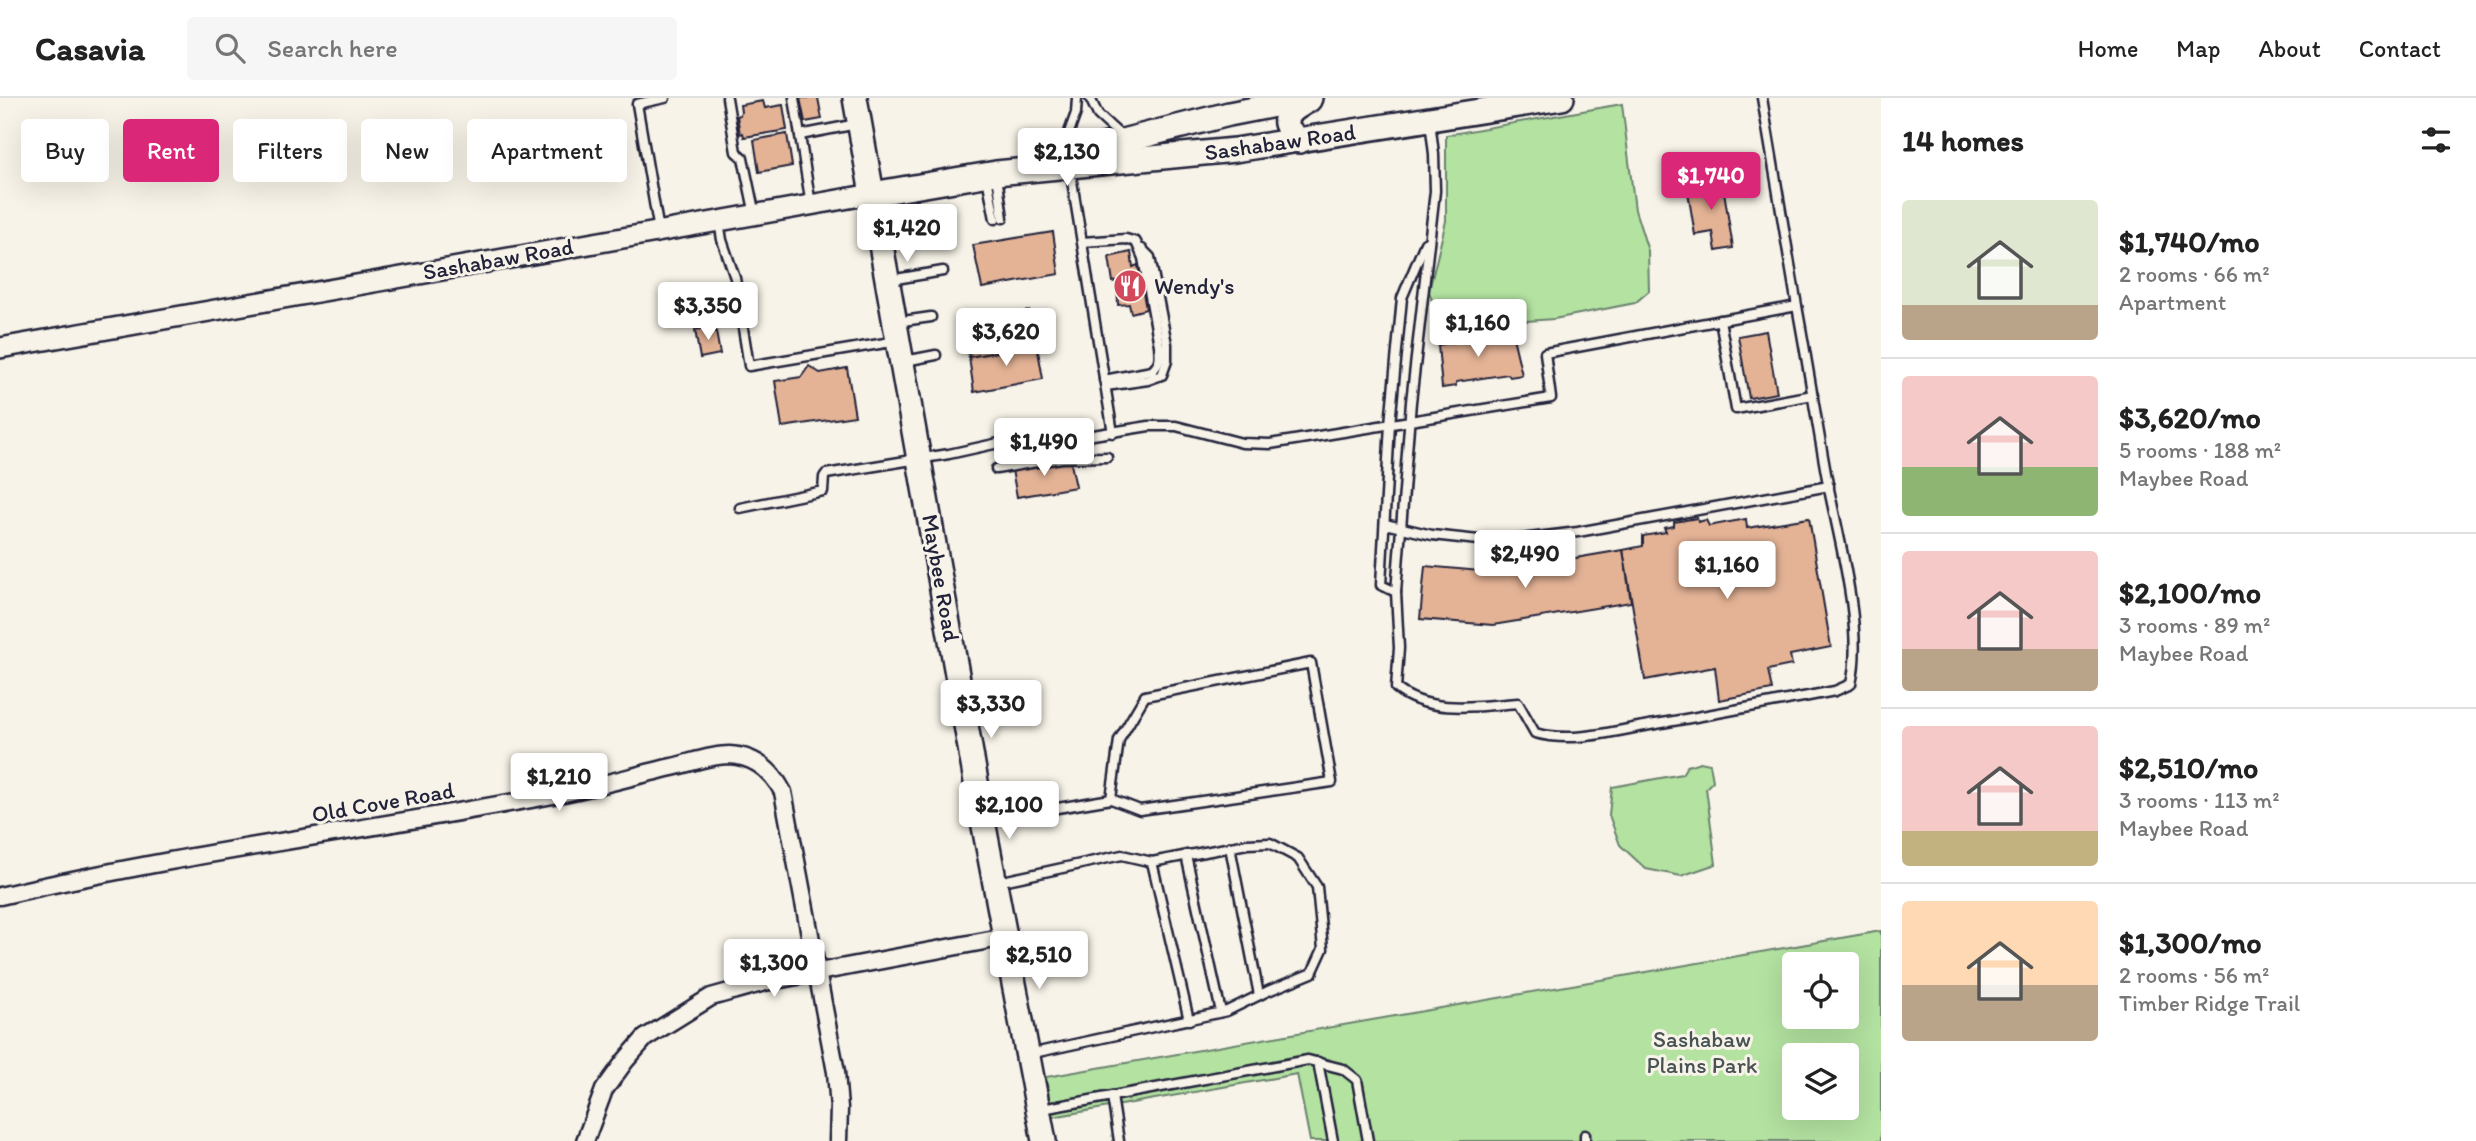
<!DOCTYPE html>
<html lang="en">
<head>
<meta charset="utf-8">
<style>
  :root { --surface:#fff; --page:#f6f6f6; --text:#222; --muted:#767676; --line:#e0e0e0; --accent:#db2777 }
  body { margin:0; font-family:Itim,sans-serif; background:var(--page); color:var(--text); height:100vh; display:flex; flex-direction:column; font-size:26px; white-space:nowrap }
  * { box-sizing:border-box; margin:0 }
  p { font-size:23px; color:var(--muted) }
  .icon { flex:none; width:38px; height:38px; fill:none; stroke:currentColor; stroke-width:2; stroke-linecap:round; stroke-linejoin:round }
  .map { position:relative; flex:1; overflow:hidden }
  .details { display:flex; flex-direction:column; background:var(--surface); width:595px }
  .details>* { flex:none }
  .hud { position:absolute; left:21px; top:21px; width:665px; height:63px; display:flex; gap:14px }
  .tools { position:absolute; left:1782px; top:854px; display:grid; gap:14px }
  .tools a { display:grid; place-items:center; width:77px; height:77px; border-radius:7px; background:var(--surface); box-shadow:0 7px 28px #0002; font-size:35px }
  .price { position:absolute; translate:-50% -60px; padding:0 16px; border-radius:7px; background:#fff; color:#222; font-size:23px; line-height:46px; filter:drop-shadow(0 2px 4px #0008) }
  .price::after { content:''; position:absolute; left:50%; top:42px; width:21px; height:16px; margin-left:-10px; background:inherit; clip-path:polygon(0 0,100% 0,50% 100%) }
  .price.selected { background:var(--accent); color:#fff }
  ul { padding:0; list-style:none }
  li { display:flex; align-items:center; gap:21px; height:175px; padding:0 21px }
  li+li { border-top:2px solid var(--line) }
  li span { display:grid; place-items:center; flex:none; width:196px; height:140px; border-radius:7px; color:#555 }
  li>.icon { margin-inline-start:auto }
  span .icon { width:84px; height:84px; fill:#fffc; stroke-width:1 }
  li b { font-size:30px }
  h2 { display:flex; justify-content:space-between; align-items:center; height:84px; padding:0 21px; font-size:30px }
  .tag { padding:0 24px; border-radius:7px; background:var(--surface); box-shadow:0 7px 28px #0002; font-size:24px; line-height:63px }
  .tag.selected { background:var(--accent); color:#fff }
  header { display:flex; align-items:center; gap:42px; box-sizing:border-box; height:98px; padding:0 35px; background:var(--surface); border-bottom:2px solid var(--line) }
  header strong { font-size:33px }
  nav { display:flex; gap:38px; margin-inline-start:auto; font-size:24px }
  .search { width:490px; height:63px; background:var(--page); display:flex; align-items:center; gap:18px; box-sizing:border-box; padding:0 24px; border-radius:7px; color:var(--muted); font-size:26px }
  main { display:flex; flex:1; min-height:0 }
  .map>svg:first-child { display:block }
  .green { fill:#b3e2a1; stroke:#6a826e; stroke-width:2; fill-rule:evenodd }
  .building { fill:#e4b396; stroke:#22223b; stroke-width:2 }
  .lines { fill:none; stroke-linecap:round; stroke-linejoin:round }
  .service-casing { stroke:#22223b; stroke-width:13 }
  .minor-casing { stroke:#22223b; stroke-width:21 }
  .tertiary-casing { stroke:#22223b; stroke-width:24 }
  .secondary-casing { stroke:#22223b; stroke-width:28 }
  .service { stroke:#f7f3e8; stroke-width:8 }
  .minor { stroke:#f7f3e8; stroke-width:16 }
  .tertiary { stroke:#f7f3e8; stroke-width:19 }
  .secondary { stroke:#f7f3e8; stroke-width:23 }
  .labels { text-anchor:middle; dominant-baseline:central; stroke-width:6; stroke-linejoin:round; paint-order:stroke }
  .street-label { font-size:23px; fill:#22223b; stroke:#f7f3e8 }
  .poi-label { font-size:23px; fill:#22223b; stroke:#f7f3e8; text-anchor:start }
  .park-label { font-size:23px; fill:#465254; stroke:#f7f3e8 }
</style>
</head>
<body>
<header>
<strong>Casavia</strong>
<div class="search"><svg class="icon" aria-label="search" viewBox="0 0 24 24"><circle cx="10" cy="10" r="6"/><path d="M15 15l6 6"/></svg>Search here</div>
<nav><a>Home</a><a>Map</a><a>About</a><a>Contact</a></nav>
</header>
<main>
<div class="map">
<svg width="1881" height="1043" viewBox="0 0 1881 1043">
  <rect width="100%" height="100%" fill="#f7f3e8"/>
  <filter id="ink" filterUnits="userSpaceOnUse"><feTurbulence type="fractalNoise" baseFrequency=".0143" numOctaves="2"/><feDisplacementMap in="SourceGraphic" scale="14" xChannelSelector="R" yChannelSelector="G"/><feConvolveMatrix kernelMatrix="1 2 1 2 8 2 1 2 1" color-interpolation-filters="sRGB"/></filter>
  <g filter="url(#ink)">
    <g class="green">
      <polygon points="1622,6 1635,112 1648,153 1649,193 1635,205 1554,221 1448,229 1438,222 1429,193 1446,123 1446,37"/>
      <polygon points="1700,664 1710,666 1713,683 1706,690 1716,766 1681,778 1646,771 1620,747 1609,717 1612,689 1682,676 1687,668"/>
      <path d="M1881 833V1043H1310L1297 976 1052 1019 1046 979ZM1794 866H1846V919H1794ZM1794 957H1846V1010H1794Z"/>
    </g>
    <g class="building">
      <polygon points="800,0 818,0 822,21 805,24"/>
      <polygon points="763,3 765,10 783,7 787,32 744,39 743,35 740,36 737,18 740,17 741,14 740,7"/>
      <polygon points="787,36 792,68 759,74 754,42"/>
      <polygon points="1722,81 1733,150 1716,153 1713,134 1695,137 1687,88"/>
      <polygon points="1053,134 1059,176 982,190 973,147"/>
      <polygon points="1131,154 1133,169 1138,167 1146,211 1131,215 1129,206 1118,207 1117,183 1113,184 1109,159"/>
      <polygon points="699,196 701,199 721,196 724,214 711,216 712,223 696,225 691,197"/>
      <polygon points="1029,213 1032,235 1036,234 1037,247 969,259 963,224"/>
      <polygon points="715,228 720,256 700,260 695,232"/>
      <polygon points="1766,233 1777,295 1749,300 1738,238"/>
      <polygon points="1512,235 1522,277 1510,279 1508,276 1456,284 1456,288 1442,290 1438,247"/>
      <polygon points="1037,247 1043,281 974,294 969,259"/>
      <polygon points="809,268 820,275 847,270 855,318 782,329 775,283 801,279"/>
      <polygon points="1070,361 1076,389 1017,399 1012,372"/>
      <polygon points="1697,420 1698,424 1706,422 1709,428 1746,421 1747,430 1809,420 1831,549 1790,557 1792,567 1768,572 1772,592 1719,602 1715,569 1645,582 1623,452 1643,448 1643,438 1666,434 1664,430 1674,428 1674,424"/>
      <polygon points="1623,452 1631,504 1493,527 1420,521 1425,468 1492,474"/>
    </g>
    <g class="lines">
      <defs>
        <g id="service">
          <polyline points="727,0 736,54 743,60 755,117"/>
          <polyline points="794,0 811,107"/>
          <polyline points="1090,0 1098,17 1121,38"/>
          <polyline points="1762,0 1797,208"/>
          <polyline points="800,37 857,26"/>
          <polyline points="1062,54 1076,15 1077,0"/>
          <polyline points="1070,71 1113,335"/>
          <polyline points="997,78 1003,120"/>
          <polyline points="987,80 995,121"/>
          <polyline points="719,123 722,142 735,180 749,268 897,243"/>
          <polyline points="659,133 637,6 665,0"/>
          <path d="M1082 144 1126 141 1136 144 1143 160 1159 247C1160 258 1161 265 1152 273L1104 282"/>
          <polyline points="890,182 943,173"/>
          <polyline points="1720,222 1736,311 1813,297"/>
          <polyline points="896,224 931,219"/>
          <polyline points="905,263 936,257"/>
          <polyline points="1106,288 1148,282 1162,277 1167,263 1167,246 1150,159 1142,151"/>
          <polyline points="996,371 1061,360 1107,359"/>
          <path d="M740 410 823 393 824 379 826 376 949 356 1017 341 1039 338 1093 337 1149 328H1176L1242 345 1270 346 1410 323 1551 300 1545 255 1797 208C1808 267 1817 327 1828 386 1839 442 1864 531 1851 586L1835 593C1775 604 1716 616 1656 626 1617 632 1574 646 1535 635L1518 605C1480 608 1428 617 1396 590L1399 550 1396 494 1411 304 1435 93 1434 56 1430 23"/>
          <polyline points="1385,426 1432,437 1497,444 1578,434 1829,388"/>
          <polyline points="1396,494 1381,487 1390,326 1402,200 1425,145"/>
          <polyline points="986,722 1111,701 1119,642 1145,598 1311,565 1332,684 1140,712 1111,701"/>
          <polyline points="1230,749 1259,897"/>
          <polyline points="1186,757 1221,914"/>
          <polyline points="1152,764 1189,922"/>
          <polyline points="998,784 1122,757 1152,764 1247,746 1270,745 1298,760 1317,789 1323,851 1312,875 1268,893 1227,913 1029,956"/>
          <polyline points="1318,964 1333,1043"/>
          <polyline points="1112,998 1119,1043"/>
          <polyline points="1042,1011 1308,962 1343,971 1357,982 1368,1043"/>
          <polyline points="1585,1037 1585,1043"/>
        </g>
        <g id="minor">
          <path d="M0 798C183 755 369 732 553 697 593 690 633 678 672 669 690 665 711 657 729 657 755 658 772 673 783 694L836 974 839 1010 838 1043"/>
          <polyline points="585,1043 604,992 625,963 645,940 711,899 765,884 1006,839"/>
        </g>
        <polyline id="tertiary" points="0,250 872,96"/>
        <g id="secondary">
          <polyline points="855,0 983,723 1044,1043"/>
          <path d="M1300 43C1275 21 1286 16 1309 2"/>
          <polyline points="1067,57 1229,16 1310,0"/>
          <polyline points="872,96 996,75 1235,52 1562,0"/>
        </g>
      </defs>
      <use href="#service" class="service-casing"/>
      <use href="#minor" class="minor-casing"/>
      <use href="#tertiary" class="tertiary-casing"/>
      <use href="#secondary" class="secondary-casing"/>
      <use href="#service" class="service"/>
      <use href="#minor" class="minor"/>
      <use href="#tertiary" class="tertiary"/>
      <use href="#secondary" class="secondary"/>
    </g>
  </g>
  <defs>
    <symbol id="restaurant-disc" viewBox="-11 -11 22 22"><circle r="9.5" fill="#d1495b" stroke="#f7f3e8"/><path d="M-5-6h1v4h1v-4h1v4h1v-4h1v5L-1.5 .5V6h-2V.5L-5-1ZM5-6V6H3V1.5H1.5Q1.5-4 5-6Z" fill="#fff"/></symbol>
  </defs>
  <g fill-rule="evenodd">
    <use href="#restaurant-disc" x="1111" y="169" width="38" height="38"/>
  </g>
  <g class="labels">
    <g class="street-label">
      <text transform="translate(1280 44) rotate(-8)">Sashabaw Road</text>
      <text transform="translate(498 161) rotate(-10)">Sashabaw Road</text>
      <text transform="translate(941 480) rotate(80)">Maybee Road</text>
      <text transform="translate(383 704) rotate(-10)">Old Cove Road</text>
    </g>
    <g class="poi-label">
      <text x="1154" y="188">Wendy's</text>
    </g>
    <g class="park-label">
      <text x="1702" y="941">Sashabaw<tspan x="1702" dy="26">Plains Park</tspan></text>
    </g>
  </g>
</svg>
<div class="tools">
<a><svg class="icon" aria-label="locate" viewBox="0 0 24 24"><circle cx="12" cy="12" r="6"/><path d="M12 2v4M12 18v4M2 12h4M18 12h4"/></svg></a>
<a><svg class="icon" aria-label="layers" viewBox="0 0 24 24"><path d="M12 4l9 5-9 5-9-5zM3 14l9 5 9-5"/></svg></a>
</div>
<b class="price" style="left:1067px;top:90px">$2,130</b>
<b class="price selected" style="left:1711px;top:114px">$1,740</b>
<b class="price" style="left:907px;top:166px">$1,420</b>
<b class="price" style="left:708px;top:244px">$3,350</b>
<b class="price" style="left:1478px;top:261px">$1,160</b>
<b class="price" style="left:1006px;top:270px">$3,620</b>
<b class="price" style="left:1044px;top:380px">$1,490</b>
<b class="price" style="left:1525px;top:492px">$2,490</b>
<b class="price" style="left:1727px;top:503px">$1,160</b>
<b class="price" style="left:991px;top:642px">$3,330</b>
<b class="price" style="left:559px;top:715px">$1,210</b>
<b class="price" style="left:1009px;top:743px">$2,100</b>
<b class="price" style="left:1039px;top:893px">$2,510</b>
<b class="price" style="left:774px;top:901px">$1,300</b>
<div class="hud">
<a class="tag">Buy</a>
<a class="tag selected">Rent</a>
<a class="tag">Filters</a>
<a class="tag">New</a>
<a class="tag">Apartment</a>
</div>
</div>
<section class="details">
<h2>14 homes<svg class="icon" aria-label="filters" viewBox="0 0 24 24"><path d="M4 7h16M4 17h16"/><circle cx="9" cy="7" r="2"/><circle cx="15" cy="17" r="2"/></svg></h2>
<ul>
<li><span style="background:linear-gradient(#dfe7d0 75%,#b9a48a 0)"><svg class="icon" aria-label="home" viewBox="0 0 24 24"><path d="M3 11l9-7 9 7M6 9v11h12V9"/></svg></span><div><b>$1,740/mo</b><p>2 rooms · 66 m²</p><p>Apartment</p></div></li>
<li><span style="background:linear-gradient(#f6c9c9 65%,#8fb573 0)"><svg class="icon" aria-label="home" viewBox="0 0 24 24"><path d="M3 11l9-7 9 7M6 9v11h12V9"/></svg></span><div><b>$3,620/mo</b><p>5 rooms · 188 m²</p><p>Maybee Road</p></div></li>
<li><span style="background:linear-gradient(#f6c9c9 70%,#b9a48a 0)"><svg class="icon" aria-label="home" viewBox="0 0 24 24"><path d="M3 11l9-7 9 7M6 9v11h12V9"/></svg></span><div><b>$2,100/mo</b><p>3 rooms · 89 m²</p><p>Maybee Road</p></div></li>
<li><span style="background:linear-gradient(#f6c9c9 75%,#c2b280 0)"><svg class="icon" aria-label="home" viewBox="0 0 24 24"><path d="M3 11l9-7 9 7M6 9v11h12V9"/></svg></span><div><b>$2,510/mo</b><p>3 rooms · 113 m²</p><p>Maybee Road</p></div></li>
<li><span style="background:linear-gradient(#ffd9b3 60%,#b9a48a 0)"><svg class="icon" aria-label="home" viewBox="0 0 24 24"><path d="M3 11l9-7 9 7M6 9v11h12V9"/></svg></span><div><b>$1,300/mo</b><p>2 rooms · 56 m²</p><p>Timber Ridge Trail</p></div></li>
</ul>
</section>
</main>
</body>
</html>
